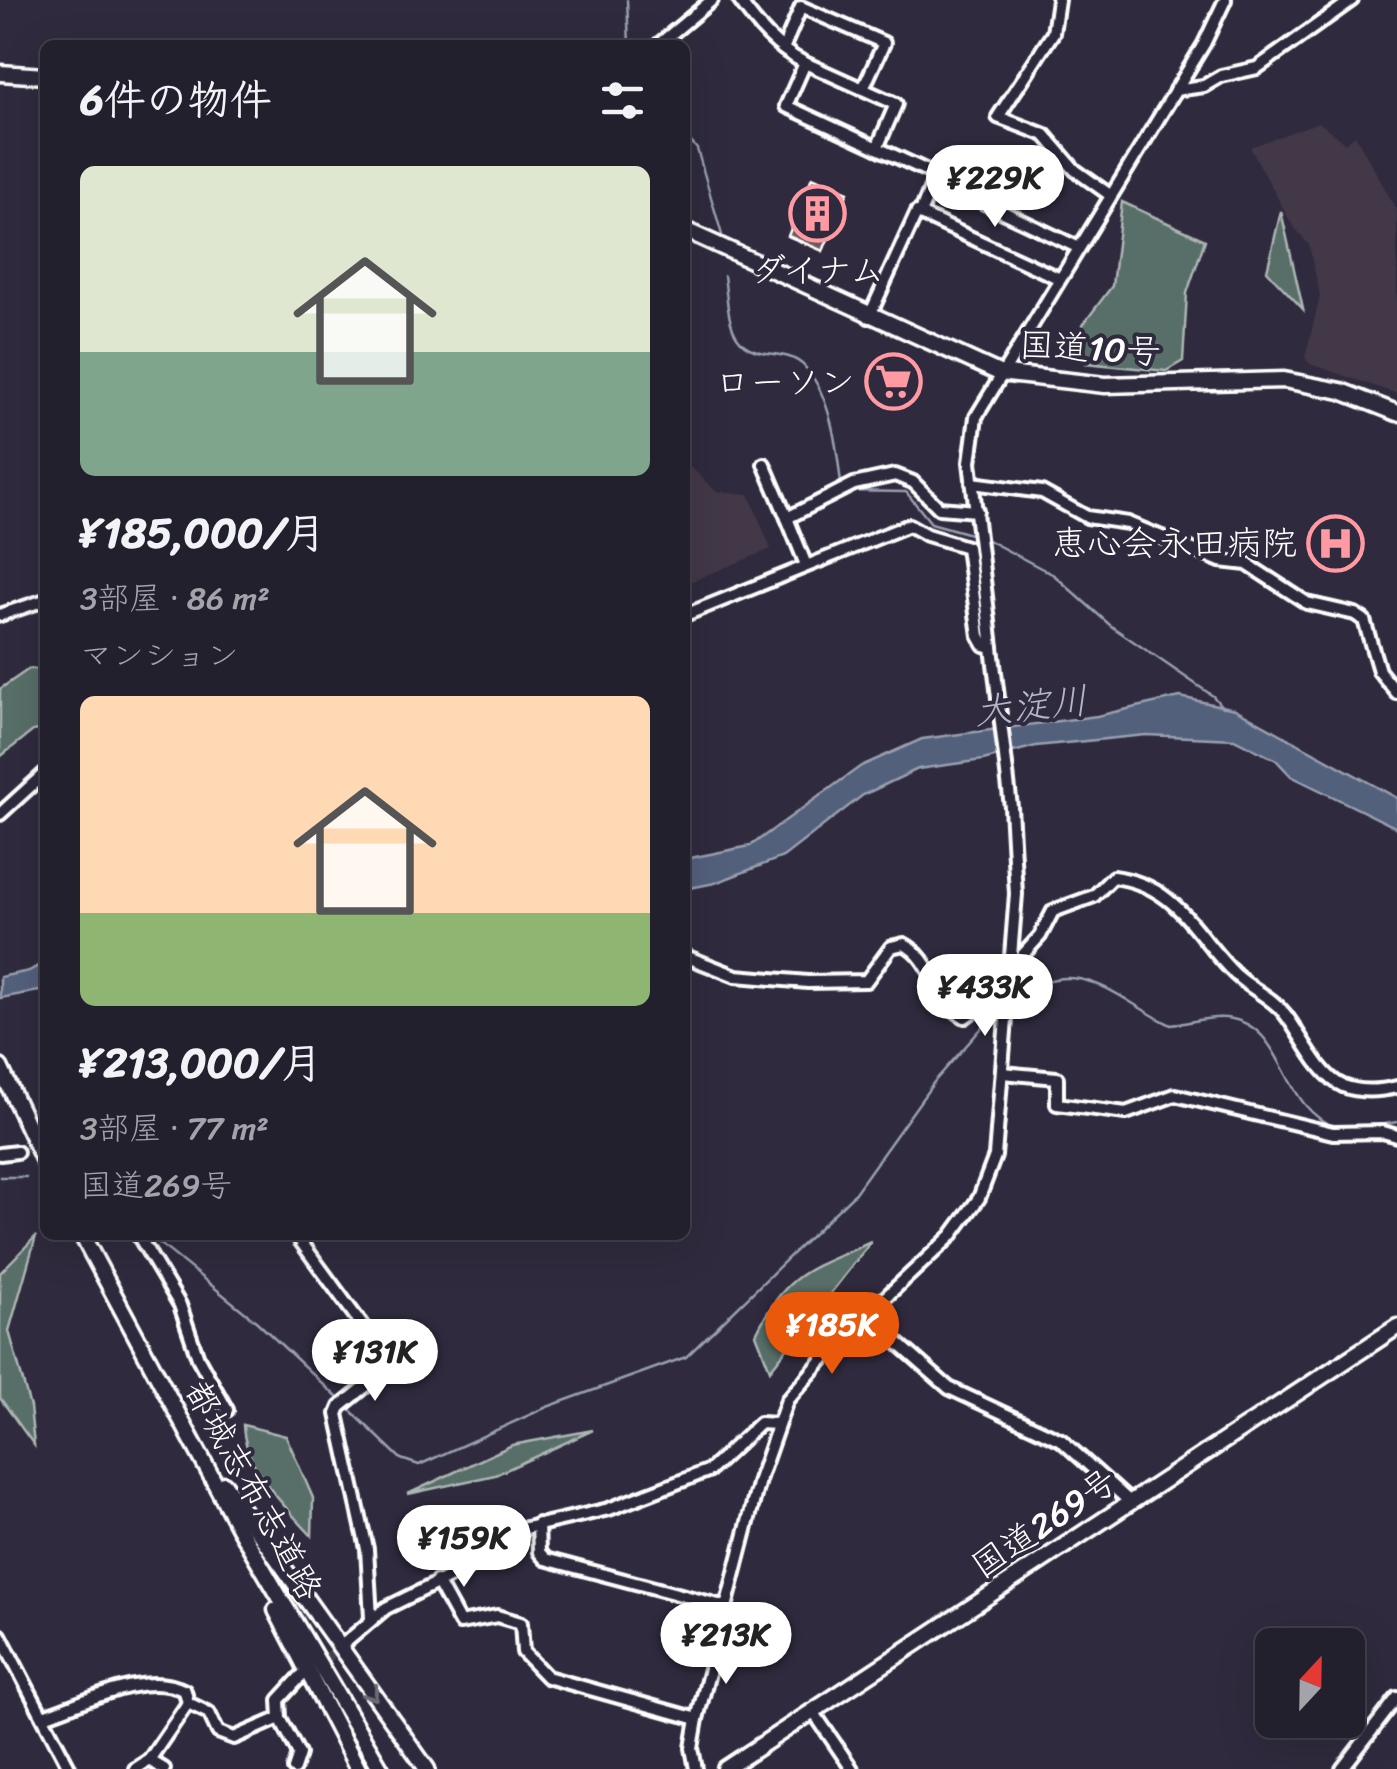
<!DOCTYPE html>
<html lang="ja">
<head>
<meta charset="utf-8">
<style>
  :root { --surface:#23202e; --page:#2f2d3a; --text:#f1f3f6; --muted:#a3a3aa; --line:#403e4a; --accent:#ea580c }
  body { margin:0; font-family:Sriracha,"Klee One",sans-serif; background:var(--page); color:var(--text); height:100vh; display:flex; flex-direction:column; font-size:38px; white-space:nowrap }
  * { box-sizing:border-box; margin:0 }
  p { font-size:32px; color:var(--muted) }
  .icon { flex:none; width:55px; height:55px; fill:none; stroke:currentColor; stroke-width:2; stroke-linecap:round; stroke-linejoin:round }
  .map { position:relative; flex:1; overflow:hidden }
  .panel { position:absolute; left:40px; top:40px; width:650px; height:1200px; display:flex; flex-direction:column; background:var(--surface); border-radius:15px; box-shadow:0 10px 40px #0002,0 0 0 2px var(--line) }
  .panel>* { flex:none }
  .needle { width:65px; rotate:22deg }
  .buttons { position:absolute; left:1255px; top:1628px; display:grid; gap:20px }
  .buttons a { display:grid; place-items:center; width:110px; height:110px; border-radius:15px; background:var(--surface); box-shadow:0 10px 40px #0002,0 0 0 2px var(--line); font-size:50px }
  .price { position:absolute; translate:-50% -85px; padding:0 22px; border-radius:35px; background:#fff; color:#222; font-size:32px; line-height:65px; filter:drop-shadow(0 2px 5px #0008) }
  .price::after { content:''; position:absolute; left:50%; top:60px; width:30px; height:22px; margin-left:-15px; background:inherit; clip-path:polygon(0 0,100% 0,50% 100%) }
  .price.on { background:var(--accent); color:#fff }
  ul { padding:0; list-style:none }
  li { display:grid; align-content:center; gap:20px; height:530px; padding:0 40px }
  li span { display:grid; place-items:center; height:310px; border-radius:15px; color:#555 }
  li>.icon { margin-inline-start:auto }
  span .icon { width:180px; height:180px; fill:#fffc; stroke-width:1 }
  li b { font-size:42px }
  h2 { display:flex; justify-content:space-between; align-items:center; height:120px; padding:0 40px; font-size:42px }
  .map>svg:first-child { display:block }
  .built { fill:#423846 }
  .green { fill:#596e68; stroke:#acb6b4; stroke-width:2.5 }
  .water { fill:#53607c; stroke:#98a0b0; stroke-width:2.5 }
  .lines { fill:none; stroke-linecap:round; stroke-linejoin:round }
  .stream { stroke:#98a0b0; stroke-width:2.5 }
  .building { fill:#6d5a5b; stroke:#fff; stroke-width:2.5 }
  .minor-tunnel { stroke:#443f50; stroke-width:10; stroke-dasharray:10 5; stroke-linecap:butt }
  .minor-casing { stroke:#fff; stroke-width:18 }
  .highway-casing { stroke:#fff; stroke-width:21 }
  .minor { stroke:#2f2a3d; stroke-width:10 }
  .highway { stroke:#2f2a3d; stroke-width:14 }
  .oneway { stroke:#6d6a77 }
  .labels { text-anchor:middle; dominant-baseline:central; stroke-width:8; stroke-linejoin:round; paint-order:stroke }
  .poi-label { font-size:35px; fill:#fff; stroke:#2f2a3d; text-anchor:end }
  .street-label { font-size:35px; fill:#fff; stroke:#2f2a3d }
  .water-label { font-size:38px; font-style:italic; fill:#b2b7c4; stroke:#2f2a3d }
</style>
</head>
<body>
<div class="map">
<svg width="1397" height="1769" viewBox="0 0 1397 1769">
  <rect width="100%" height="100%" fill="#2f2a3d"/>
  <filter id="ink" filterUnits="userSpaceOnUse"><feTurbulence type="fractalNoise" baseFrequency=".01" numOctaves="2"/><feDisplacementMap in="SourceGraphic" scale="20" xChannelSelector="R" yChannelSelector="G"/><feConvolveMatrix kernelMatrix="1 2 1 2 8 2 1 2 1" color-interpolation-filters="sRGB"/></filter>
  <g filter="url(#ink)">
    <g class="built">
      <polygon points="1319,122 1345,143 1355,135 1397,210 1397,394 1310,364 1305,358 1320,296 1309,245 1291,223 1250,147"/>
      <polygon points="685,462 717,492 749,494 771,549 685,584"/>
    </g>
    <g class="green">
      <polygon points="1122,202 1205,240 1187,293 1183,361 1166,371 1086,363 1082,326 1112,286"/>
      <polygon points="1281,211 1303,309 1267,271"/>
      <polygon points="29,669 45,669 45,729 33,731 0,757 0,689"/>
      <polygon points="36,1236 9,1331 30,1407 34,1445 0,1398 0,1273"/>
      <path d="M871 1242 770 1370 756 1334C786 1271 811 1269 871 1242Z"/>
      <path d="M243 1425 286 1436 313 1498 312 1536C283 1504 245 1470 243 1425Z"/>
      <polygon points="593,1430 495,1475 408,1494 512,1445"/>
    </g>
    <g class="water">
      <polygon points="1180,697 1235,709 1397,798 1397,828 1291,776 1276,760 1234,739 1146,735 1036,746 983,760 918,769 863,795 783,857 715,883 685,889 685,859 750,846 861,766 922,739 1097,716"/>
      <polygon points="45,962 45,990 0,998 0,977 29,971"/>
    </g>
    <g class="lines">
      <g class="stream">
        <polyline points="627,0 629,45"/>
        <polyline points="685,135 697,149 722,235"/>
        <path d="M724 276C727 294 727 322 737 337 754 362 786 346 805 367 831 396 837 448 841 484"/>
        <polyline points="845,491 906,492 931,523 974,535"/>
        <polyline points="982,537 1054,575 1111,626 1213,696 1222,707"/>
        <path d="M1013 997C1080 952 1113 997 1171 1025 1190 1023 1208 1016 1226 1018 1289 1025 1276 1106 1339 1129"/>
        <polyline points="1361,1128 1397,1122"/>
        <polyline points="0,1177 26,1177"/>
        <polyline points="149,1235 257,1322 340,1400"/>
        <polyline points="348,1408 401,1459 419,1465 547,1407 686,1357 854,1194 934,1082 1003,1004"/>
      </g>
    </g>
    <polygon class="building" points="812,177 848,192 823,251 788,236"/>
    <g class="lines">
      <polyline class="minor-tunnel" points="314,1667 344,1644"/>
      <defs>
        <g id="minor">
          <path d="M739 0C757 26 777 49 805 63L786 106 936 175 920 214 1058 278"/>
          <polyline points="1058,0 1053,33 998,117 1045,135 1075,170 1110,195"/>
          <polyline points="658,45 712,0"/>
          <polyline points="783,49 801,7 884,43 863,89"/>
          <polyline points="805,63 896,104 877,148"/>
          <polyline points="1175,90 1204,86 1221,76 1257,68 1352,0"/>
          <polyline points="936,175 955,189 1077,247"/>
          <polyline points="869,317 917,212 920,214"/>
          <polyline points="764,464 787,518"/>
          <polyline points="972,483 1042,492 1087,517 1128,523 1220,561 1247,564 1307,603 1355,614 1364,620 1379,671 1397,693"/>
          <polyline points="806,565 787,518 854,484 895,475 913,482 939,508 977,511"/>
          <polyline points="0,615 45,600"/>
          <polyline points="685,615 909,525 927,535 967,547 979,636 984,645 992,647"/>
          <polyline points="0,814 45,773"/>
          <path d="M685 956 736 976 808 982 866 981 891 947 904 944C934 959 934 1001 965 1017L1009 984"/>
          <path d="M1009 970 1040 936 1053 911 1094 896 1113 877C1178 885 1194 934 1236 975 1251 989 1272 997 1285 1014 1301 1034 1318 1075 1343 1086 1359 1092 1380 1091 1397 1087"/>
          <polyline points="1003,1073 1057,1078 1057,1104 1126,1113 1175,1095 1333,1133 1383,1132 1397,1136"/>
          <polyline points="0,1154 17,1152"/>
          <polyline points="138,1235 180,1305 198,1358 227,1410"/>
          <polyline points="296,1235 389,1362 387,1369 340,1407 337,1414 367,1549 371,1618"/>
          <polyline points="866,1315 949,1388 1061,1440 1130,1502"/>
          <polyline points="538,1524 539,1552 545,1559 726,1607"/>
          <polyline points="437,1581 460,1623 497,1616 521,1623 523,1652 547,1677 697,1719"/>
          <polyline points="0,1635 70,1769"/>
          <polyline points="346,1642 386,1608 488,1558 526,1528 609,1509 710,1470 760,1423 777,1424"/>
          <polyline points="812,1710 852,1769"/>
          <path d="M43 1716C82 1704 145 1669 185 1691L188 1703"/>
          <polyline points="149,1760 188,1703 209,1713 218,1732 234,1738 280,1718"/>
          <polyline points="135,1769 149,1760 164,1769"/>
          <polyline points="294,1769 299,1754 280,1718 279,1700 301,1676"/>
          <polyline points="696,1769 692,1748 697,1719 759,1480 787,1400 840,1340 951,1236 979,1198 995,1156 1016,894 1011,807 970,462 976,417 1204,44 1225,0"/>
          <polyline points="1342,1769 1397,1698"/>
        </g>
        <g id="highway">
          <polyline points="0,73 45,76"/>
          <polyline points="685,230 999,373 1105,385 1284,380 1341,391 1397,413"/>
          <polyline points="0,1067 45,1163"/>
          <polyline points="82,1235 239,1528 381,1769"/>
          <polyline points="224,1484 427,1769"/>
          <polyline points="276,1610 358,1769"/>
          <polyline points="725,1769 1397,1327"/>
        </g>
      </defs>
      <use href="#minor" class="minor-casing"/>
      <use href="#highway" class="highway-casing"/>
      <use href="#minor" class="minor"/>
      <use href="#highway" class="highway"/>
    </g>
    <defs><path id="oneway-chevron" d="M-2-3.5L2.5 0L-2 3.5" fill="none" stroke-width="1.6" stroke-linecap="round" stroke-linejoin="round" transform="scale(2.5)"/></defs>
    <use class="oneway" href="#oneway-chevron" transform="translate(372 1694) rotate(54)"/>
  </g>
  <defs>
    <symbol id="building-ring" viewBox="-11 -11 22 22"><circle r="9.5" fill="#2f2a3d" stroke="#ff9aa2" stroke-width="1.5"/><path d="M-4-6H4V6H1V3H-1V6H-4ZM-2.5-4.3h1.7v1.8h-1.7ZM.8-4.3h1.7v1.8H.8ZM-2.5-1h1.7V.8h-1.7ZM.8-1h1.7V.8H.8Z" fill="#ff9aa2"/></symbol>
    <symbol id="supermarket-ring" viewBox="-11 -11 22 22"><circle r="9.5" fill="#2f2a3d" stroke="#ff9aa2" stroke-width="1.5"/><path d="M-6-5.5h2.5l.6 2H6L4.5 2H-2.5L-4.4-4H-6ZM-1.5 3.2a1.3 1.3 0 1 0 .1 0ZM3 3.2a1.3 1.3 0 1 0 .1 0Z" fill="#ff9aa2"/></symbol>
    <symbol id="hospital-ring" viewBox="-11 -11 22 22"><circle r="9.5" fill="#2f2a3d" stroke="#ff9aa2" stroke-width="1.5"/><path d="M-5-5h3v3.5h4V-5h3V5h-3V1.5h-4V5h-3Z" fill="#ff9aa2"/></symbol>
  </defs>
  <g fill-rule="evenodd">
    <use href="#building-ring" x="786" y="182" width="63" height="63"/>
    <use href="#supermarket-ring" x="862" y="350" width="63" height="63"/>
    <use href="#hospital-ring" x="1304" y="512" width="63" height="63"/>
  </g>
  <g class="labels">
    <g class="poi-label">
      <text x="818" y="270" text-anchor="middle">ダイナム</text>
      <text x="855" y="382">ローソン</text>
      <text x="1297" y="543">恵心会永田病院</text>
    </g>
    <g class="street-label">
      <text transform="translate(1090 348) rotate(3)">国道10号</text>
      <text transform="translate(254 1490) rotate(61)">都城志布志道路</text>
      <text transform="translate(1044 1523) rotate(-34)">国道269号</text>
    </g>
    <g class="water-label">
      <text transform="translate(1031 706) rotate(-6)">大淀川</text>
    </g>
  </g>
</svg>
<div class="buttons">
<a><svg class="needle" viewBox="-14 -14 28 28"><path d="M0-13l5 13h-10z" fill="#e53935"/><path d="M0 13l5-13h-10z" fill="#a3a3aa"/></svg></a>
</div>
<b class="price" style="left:995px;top:230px">¥229K</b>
<b class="price" style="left:985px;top:1039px">¥433K</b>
<b class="price on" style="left:832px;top:1377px">¥185K</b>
<b class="price" style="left:375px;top:1404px">¥131K</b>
<b class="price" style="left:464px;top:1590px">¥159K</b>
<b class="price" style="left:726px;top:1687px">¥213K</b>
<section class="panel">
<h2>6件の物件<svg class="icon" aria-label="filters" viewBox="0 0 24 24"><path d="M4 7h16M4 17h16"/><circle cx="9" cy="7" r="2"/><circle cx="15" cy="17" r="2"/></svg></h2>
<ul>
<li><span style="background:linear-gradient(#dfe7d0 60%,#7fa58c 0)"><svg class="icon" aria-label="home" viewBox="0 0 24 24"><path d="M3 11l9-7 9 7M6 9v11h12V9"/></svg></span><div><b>¥185,000/月</b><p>3部屋 · 86 m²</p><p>マンション</p></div></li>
<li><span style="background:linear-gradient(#ffd9b3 70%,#8fb573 0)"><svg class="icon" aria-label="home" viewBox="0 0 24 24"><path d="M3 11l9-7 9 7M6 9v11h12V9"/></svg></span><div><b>¥213,000/月</b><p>3部屋 · 77 m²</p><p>国道269号</p></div></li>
</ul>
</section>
</div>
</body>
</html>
